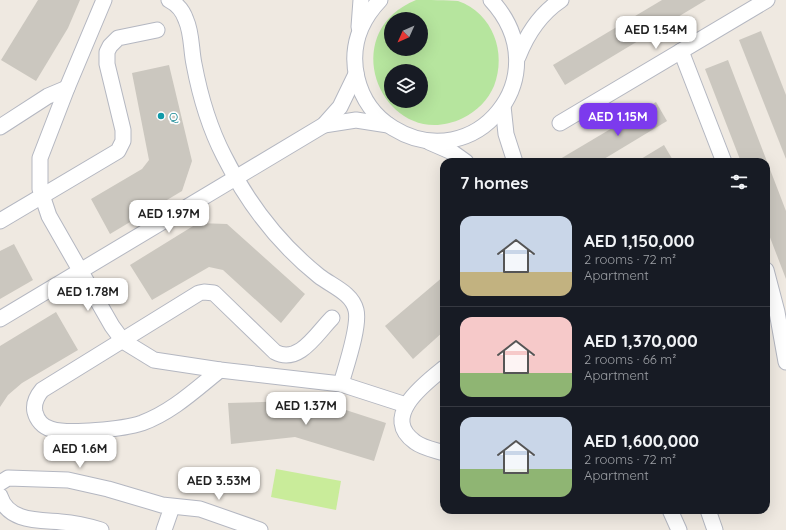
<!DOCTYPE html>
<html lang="en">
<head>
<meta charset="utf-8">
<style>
  :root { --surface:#171b24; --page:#242831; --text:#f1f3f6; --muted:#9ea1a6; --line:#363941; --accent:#7c3aed }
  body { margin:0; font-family:Quicksand,sans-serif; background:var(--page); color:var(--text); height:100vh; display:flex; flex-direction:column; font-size:15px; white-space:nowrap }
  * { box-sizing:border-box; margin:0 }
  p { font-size:13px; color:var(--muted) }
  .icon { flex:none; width:22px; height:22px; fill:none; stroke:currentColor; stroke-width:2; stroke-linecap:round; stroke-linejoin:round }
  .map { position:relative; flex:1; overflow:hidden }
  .side { position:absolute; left:440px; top:158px; width:330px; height:356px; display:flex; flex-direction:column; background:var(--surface); border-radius:12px; box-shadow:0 4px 16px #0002 }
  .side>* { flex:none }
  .needle { width:26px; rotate:225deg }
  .fabs { position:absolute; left:384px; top:12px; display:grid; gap:8px }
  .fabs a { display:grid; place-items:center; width:44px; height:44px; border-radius:50%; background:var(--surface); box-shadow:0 4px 16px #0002; font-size:20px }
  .price { position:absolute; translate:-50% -34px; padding:0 9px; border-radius:8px; background:#fff; color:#222; font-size:13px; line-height:26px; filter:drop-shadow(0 1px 2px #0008) }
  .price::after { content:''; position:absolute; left:50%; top:24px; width:12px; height:9px; margin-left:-6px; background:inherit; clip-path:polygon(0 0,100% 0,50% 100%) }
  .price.active { background:var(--accent); color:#fff }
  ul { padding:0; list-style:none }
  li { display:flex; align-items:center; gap:12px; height:100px; padding:0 20px }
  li+li { border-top:1px solid var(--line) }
  li span { display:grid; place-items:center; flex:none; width:112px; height:80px; border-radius:12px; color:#555 }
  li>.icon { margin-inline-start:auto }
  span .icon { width:48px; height:48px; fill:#fffc; stroke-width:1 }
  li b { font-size:17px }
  h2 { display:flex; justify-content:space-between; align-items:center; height:48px; padding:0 20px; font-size:17px }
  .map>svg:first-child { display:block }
  .green { fill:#b6e59e; fill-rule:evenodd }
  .pitch { fill:#c9ec9a }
  .building { fill:#cbc7bf }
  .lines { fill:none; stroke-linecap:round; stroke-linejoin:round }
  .minor-casing { stroke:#b4b7c1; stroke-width:17 }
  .minor { stroke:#fff; stroke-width:15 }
  .culture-dot { fill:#0f9aa8; stroke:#fff; stroke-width:1.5 }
  .labels { text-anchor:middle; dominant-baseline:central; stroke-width:3.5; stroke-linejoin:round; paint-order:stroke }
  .culture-label { font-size:12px; fill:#0d838f; stroke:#fff; text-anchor:start }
</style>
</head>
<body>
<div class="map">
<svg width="786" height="530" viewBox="0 0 786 530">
  <rect width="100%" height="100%" fill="#efe9e1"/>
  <path class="green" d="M416 0C427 0 448 0 458 1 493 13 507 53 494 86 488 100 477 111 463 118 387 155 331 35 416 0ZM391 19H421V49H391ZM391 71H421V101H391Z"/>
  <polygon class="pitch" points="276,469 341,481 336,510 271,497"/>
  <g class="building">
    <polygon points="38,0 80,0 68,28 36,81 1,60"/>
    <polygon points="662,0 706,0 565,85 553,65"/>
    <polygon points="761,31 786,95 786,159 739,40"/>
    <polygon points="728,60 786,211 786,279 766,227 766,162 741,162 705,69"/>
    <polygon points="169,65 192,161 182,191 110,234 91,199 142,169 149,160 132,73"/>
    <polygon points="656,102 667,121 599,162 555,162"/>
    <polygon points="664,145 674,162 636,162"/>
    <polygon points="198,223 227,224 305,294 281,323 223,270 209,267 152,300 130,265"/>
    <polygon points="14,244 33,280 0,299 0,251"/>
    <polygon points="444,276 444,331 413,359 385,326"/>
    <polygon points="56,312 78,350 22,383 8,395 0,407 0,346"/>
    <polygon points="297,401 321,402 386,423 374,461 295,437 231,444 228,403"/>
  </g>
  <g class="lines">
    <defs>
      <g id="minor">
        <polyline points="104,0 67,88 40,158 40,189 49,216 112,326 123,341 154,360 220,370 341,384 406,405"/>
        <path d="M169 0C177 4 183 11 186 20 192 33 191 50 194 64 200 96 209 127 224 156 247 202 279 244 319 276 332 286 352 293 356 310 360 326 346 366 341 384"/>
        <path d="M380 0C360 21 350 48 357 78 362 99 375 117 393 128 474 178 561 76 491 0"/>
        <polyline points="359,27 361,0"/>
        <polyline points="681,51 724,162"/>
        <path d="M518 57C527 34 540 14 561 0"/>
        <polyline points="503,106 506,134 515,162"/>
        <polyline points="560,123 767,0"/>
        <polyline points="324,125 356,120 388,125"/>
        <polyline points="0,127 48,96 67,88"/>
        <polyline points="429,142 452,152 466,162"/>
        <polyline points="0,221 118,151 123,141 123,130 107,64 107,52 110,46 118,38 157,30"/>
        <polyline points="766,270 777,312 786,362"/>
        <polyline points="0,319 324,125 340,107 356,74"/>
        <path d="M444 368C424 384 380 417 415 442 423 448 435 450 444 453"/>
        <path d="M220 370C195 390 172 412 142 423 124 429 68 435 51 429 43 427 37 420 35 412 33 403 37 396 42 390L199 293 204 292 214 293 275 352C299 365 317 333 332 318"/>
        <polyline points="0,483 8,478 68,480 108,489 162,505 200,509 260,530"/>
        <path d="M0 496C8 522 39 520 61 522 75 523 88 526 101 530"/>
        <polyline points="670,510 679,530"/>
        <polyline points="708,510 715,530"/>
        <polyline points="164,530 172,507"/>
      </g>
    </defs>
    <use href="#minor" class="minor-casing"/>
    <use href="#minor" class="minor"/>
  </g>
  <circle class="culture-dot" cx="161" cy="116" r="4"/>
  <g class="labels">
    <g class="culture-label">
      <text x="169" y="116">Q</text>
    </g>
  </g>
</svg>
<div class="fabs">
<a><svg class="needle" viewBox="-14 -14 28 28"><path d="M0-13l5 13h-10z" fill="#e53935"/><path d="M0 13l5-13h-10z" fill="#9ea1a6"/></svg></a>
<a><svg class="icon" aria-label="layers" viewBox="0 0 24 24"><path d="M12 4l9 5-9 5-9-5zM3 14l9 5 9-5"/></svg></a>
</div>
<b class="price" style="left:656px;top:50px">AED 1.54M</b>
<b class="price active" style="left:618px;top:137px">AED 1.15M</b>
<b class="price" style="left:169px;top:234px">AED 1.97M</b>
<b class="price" style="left:88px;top:312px">AED 1.78M</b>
<b class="price" style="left:306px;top:426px">AED 1.37M</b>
<b class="price" style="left:80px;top:469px">AED 1.6M</b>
<b class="price" style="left:219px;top:501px">AED 3.53M</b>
<section class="side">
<h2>7 homes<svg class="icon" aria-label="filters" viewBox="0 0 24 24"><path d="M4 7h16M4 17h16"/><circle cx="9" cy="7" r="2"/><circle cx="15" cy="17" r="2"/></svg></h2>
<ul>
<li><span style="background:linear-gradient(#c9d6e8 70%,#c2b280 0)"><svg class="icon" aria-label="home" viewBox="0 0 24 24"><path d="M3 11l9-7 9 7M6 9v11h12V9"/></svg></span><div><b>AED 1,150,000</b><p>2 rooms · 72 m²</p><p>Apartment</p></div></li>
<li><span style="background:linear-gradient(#f6c9c9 70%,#8fb573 0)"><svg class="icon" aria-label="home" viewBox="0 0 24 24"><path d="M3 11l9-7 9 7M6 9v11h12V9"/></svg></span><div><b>AED 1,370,000</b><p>2 rooms · 66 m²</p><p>Apartment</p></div></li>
<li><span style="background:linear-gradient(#c9d6e8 65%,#8fb573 0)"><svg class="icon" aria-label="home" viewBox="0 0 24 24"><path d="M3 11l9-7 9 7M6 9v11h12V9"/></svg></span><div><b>AED 1,600,000</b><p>2 rooms · 72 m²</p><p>Apartment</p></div></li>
</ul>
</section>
</div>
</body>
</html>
